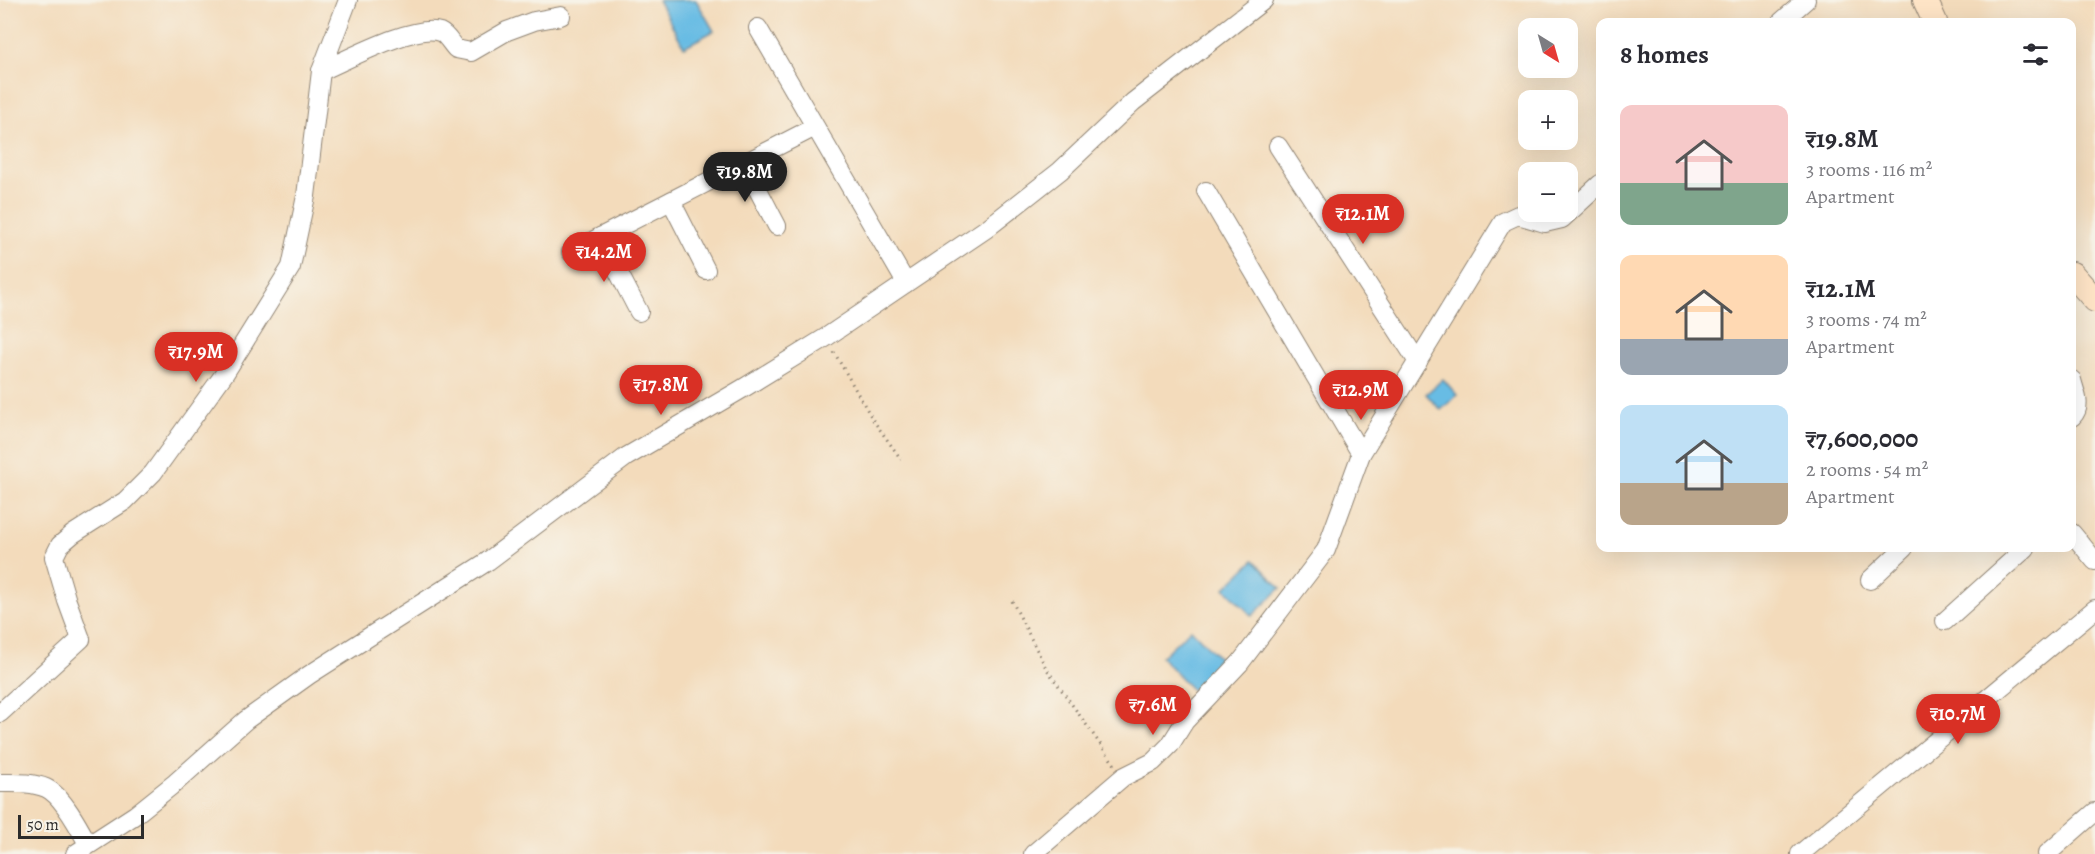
<!DOCTYPE html>
<html lang="en">
<head>
<meta charset="utf-8">
<style>
  :root { --surface:#fff; --page:#f7f7f7; --text:#2b2b33; --muted:#7c7c81; --accent:#d93025 }
  body { margin:0; font-family:Alegreya,serif; background:var(--page); color:var(--text); height:100vh; display:flex; flex-direction:column; font-size:22px; white-space:nowrap }
  * { box-sizing:border-box; margin:0 }
  p { font-size:20px; color:var(--muted) }
  .icon { flex:none; width:33px; height:33px; fill:none; stroke:currentColor; stroke-width:2; stroke-linecap:round; stroke-linejoin:round }
  .map { position:relative; flex:1; overflow:hidden }
  .drawer { position:absolute; left:1596px; top:18px; width:480px; height:534px; display:flex; flex-direction:column; background:var(--surface); border-radius:12px; box-shadow:0 6px 24px #0002 }
  .drawer>* { flex:none }
  .needle { width:39px; rotate:143deg }
  .fabs { position:absolute; left:1518px; top:18px; display:grid; gap:12px }
  .fabs a { display:grid; place-items:center; width:60px; height:60px; border-radius:12px; background:var(--surface); box-shadow:0 6px 24px #0002; font-size:30px }
  .scale { position:absolute; left:18px; bottom:15px; width:126px; box-sizing:border-box; padding-left:6px; border:3px solid #2b2b2b; border-top:0; font-size:16px; line-height:21px; white-space:nowrap; color:#2b2b2b; -webkit-text-stroke:4px #f7f3e8; paint-order:stroke }
  .price { position:absolute; translate:-50% -51px; padding:0 14px; border-radius:21px; background:var(--accent); color:#fff; font-size:20px; line-height:39px; filter:drop-shadow(0 2px 3px #0008) }
  .price::after { content:''; position:absolute; left:50%; top:36px; width:18px; height:14px; margin-left:-9px; background:inherit; clip-path:polygon(0 0,100% 0,50% 100%) }
  .price.active { background:#222; color:#fff }
  ul { padding:0; list-style:none }
  li { display:flex; align-items:center; gap:18px; height:150px; padding:0 24px }
  li span { display:grid; place-items:center; flex:none; width:168px; height:120px; border-radius:12px; color:#555 }
  li>.icon { margin-inline-start:auto }
  span .icon { width:72px; height:72px; fill:#fffc; stroke-width:1 }
  li b { font-size:26px }
  h2 { display:flex; justify-content:space-between; align-items:center; height:72px; padding:0 24px; font-size:26px }
  .map>svg:first-child { display:block }
  .water { fill:#67bce4; stroke:#497488; stroke-width:1.5 }
  .lines { fill:none; stroke-linecap:round; stroke-linejoin:round }
  .street-casing { stroke:#8f8373; stroke-width:20 }
  .secondary-casing { stroke:#8f8373; stroke-width:26 }
  .path { stroke:#8f8373; stroke-width:3; stroke-dasharray:1.5 4.5; stroke-linecap:butt }
  .street { stroke:#fff; stroke-width:18 }
  .secondary { stroke:#fee4c6; stroke-width:24 }
</style>
</head>
<body>
<div class="map">
<svg width="2095" height="854" viewBox="0 0 2095 854">
  <rect width="100%" height="100%" fill="#f7f3e8"/>
  <filter id="ink" filterUnits="userSpaceOnUse"><feTurbulence type="fractalNoise" baseFrequency=".0167" numOctaves="2"/><feDisplacementMap in="SourceGraphic" scale="12" xChannelSelector="R" yChannelSelector="G"/><feConvolveMatrix kernelMatrix="1 2 1 2 8 2 1 2 1" color-interpolation-filters="sRGB"/></filter>
  <filter id="wash" filterUnits="userSpaceOnUse"><feTurbulence type="fractalNoise" baseFrequency=".008" numOctaves="4" result="noise"/><feDisplacementMap in="SourceGraphic" scale="24" xChannelSelector="R" yChannelSelector="G"/><feGaussianBlur stdDeviation="1.35" result="paint"/><feColorMatrix in="noise" values="0 0 0 0 0 0 0 0 0 0 0 0 0 0 0 0 0 1.4 0 .05"/><feComposite in="paint" operator="in"/></filter>
  <g filter="url(#wash)">
    <rect width="100%" height="100%" fill="#f3dbbb"/>
    <g class="water">
      <polygon points="658,0 696,0 714,31 684,47"/>
      <polygon points="1443,379 1457,395 1441,410 1426,394"/>
      <polygon points="1254,560 1281,588 1252,616 1225,588"/>
      <polygon points="1191,629 1223,662 1193,691 1161,657"/>
    </g>
  </g>
  <g filter="url(#ink)">
    <g class="lines">
      <defs>
        <g id="street">
          <polyline points="1781,22 1806,0"/>
          <polyline points="758,28 906,283"/>
          <path d="M321 71C347 60 415 23 440 32 447 35 451 44 456 49L471 52 507 31 534 21 561 16"/>
          <polyline points="1278,146 1418,362"/>
          <polyline points="744,163 777,226"/>
          <polyline points="1206,191 1361,454"/>
          <polyline points="671,201 706,270"/>
          <polyline points="600,237 639,312"/>
          <polyline points="571,252 815,127"/>
          <path d="M2072 380C2075 393 2083 406 2072 417"/>
          <polyline points="2072,533 2095,561"/>
          <polyline points="1870,580 1904,548"/>
          <polyline points="1945,621 2026,548"/>
          <polyline points="0,713 81,639 67,601 54,557 60,545 73,534 125,501 153,473 225,373 291,267 306,196 321,71 348,0"/>
          <path d="M0 783C15 783 32 782 46 788 62 795 80 829 88 844"/>
          <polyline points="75,854 135,815 175,783 246,720 309,675 488,561 626,457 742,389 825,338 986,229 1060,171 1133,102 1264,0"/>
          <polyline points="1033,854 1123,777 1153,762 1170,745 1185,721 1240,663 1326,550 1361,454 1503,222 1518,215 1545,223 1562,219 1600,184"/>
          <polyline points="1800,854 2095,609"/>
          <polyline points="2047,854 2095,812"/>
        </g>
        <g id="secondary">
          <polyline points="1925,0 1935,22"/>
          <polyline points="2072,274 2095,300"/>
        </g>
      </defs>
      <use href="#street" class="street-casing"/>
      <use href="#secondary" class="secondary-casing"/>
      <g class="path">
        <polyline points="834,352 873,420 901,459"/>
        <polyline points="1012,601 1046,668 1115,765"/>
      </g>
      <use href="#street" class="street"/>
      <use href="#secondary" class="secondary"/>
    </g>
  </g>
</svg>
<div class="fabs">
<a><svg class="needle" viewBox="-14 -14 28 28"><path d="M0-13l5 13h-10z" fill="#e53935"/><path d="M0 13l5-13h-10z" fill="#7c7c81"/></svg></a>
<a>+</a>
<a>−</a>
</div>
<div class="scale">50 m</div>
<b class="price active" style="left:745px;top:203px">₹19.8M</b>
<b class="price" style="left:1363px;top:245px">₹12.1M</b>
<b class="price" style="left:604px;top:283px">₹14.2M</b>
<b class="price" style="left:196px;top:383px">₹17.9M</b>
<b class="price" style="left:661px;top:416px">₹17.8M</b>
<b class="price" style="left:1361px;top:421px">₹12.9M</b>
<b class="price" style="left:1153px;top:736px">₹7.6M</b>
<b class="price" style="left:1958px;top:745px">₹10.7M</b>
<section class="drawer">
<h2>8 homes<svg class="icon" aria-label="filters" viewBox="0 0 24 24"><path d="M4 7h16M4 17h16"/><circle cx="9" cy="7" r="2"/><circle cx="15" cy="17" r="2"/></svg></h2>
<ul>
<li><span style="background:linear-gradient(#f6c9c9 65%,#7fa58c 0)"><svg class="icon" aria-label="home" viewBox="0 0 24 24"><path d="M3 11l9-7 9 7M6 9v11h12V9"/></svg></span><div><b>₹19.8M</b><p>3 rooms · 116 m²</p><p>Apartment</p></div></li>
<li><span style="background:linear-gradient(#ffd9b3 70%,#9aa5b1 0)"><svg class="icon" aria-label="home" viewBox="0 0 24 24"><path d="M3 11l9-7 9 7M6 9v11h12V9"/></svg></span><div><b>₹12.1M</b><p>3 rooms · 74 m²</p><p>Apartment</p></div></li>
<li><span style="background:linear-gradient(#bfe0f5 65%,#b9a48a 0)"><svg class="icon" aria-label="home" viewBox="0 0 24 24"><path d="M3 11l9-7 9 7M6 9v11h12V9"/></svg></span><div><b>₹7,600,000</b><p>2 rooms · 54 m²</p><p>Apartment</p></div></li>
</ul>
</section>
</div>
</body>
</html>
